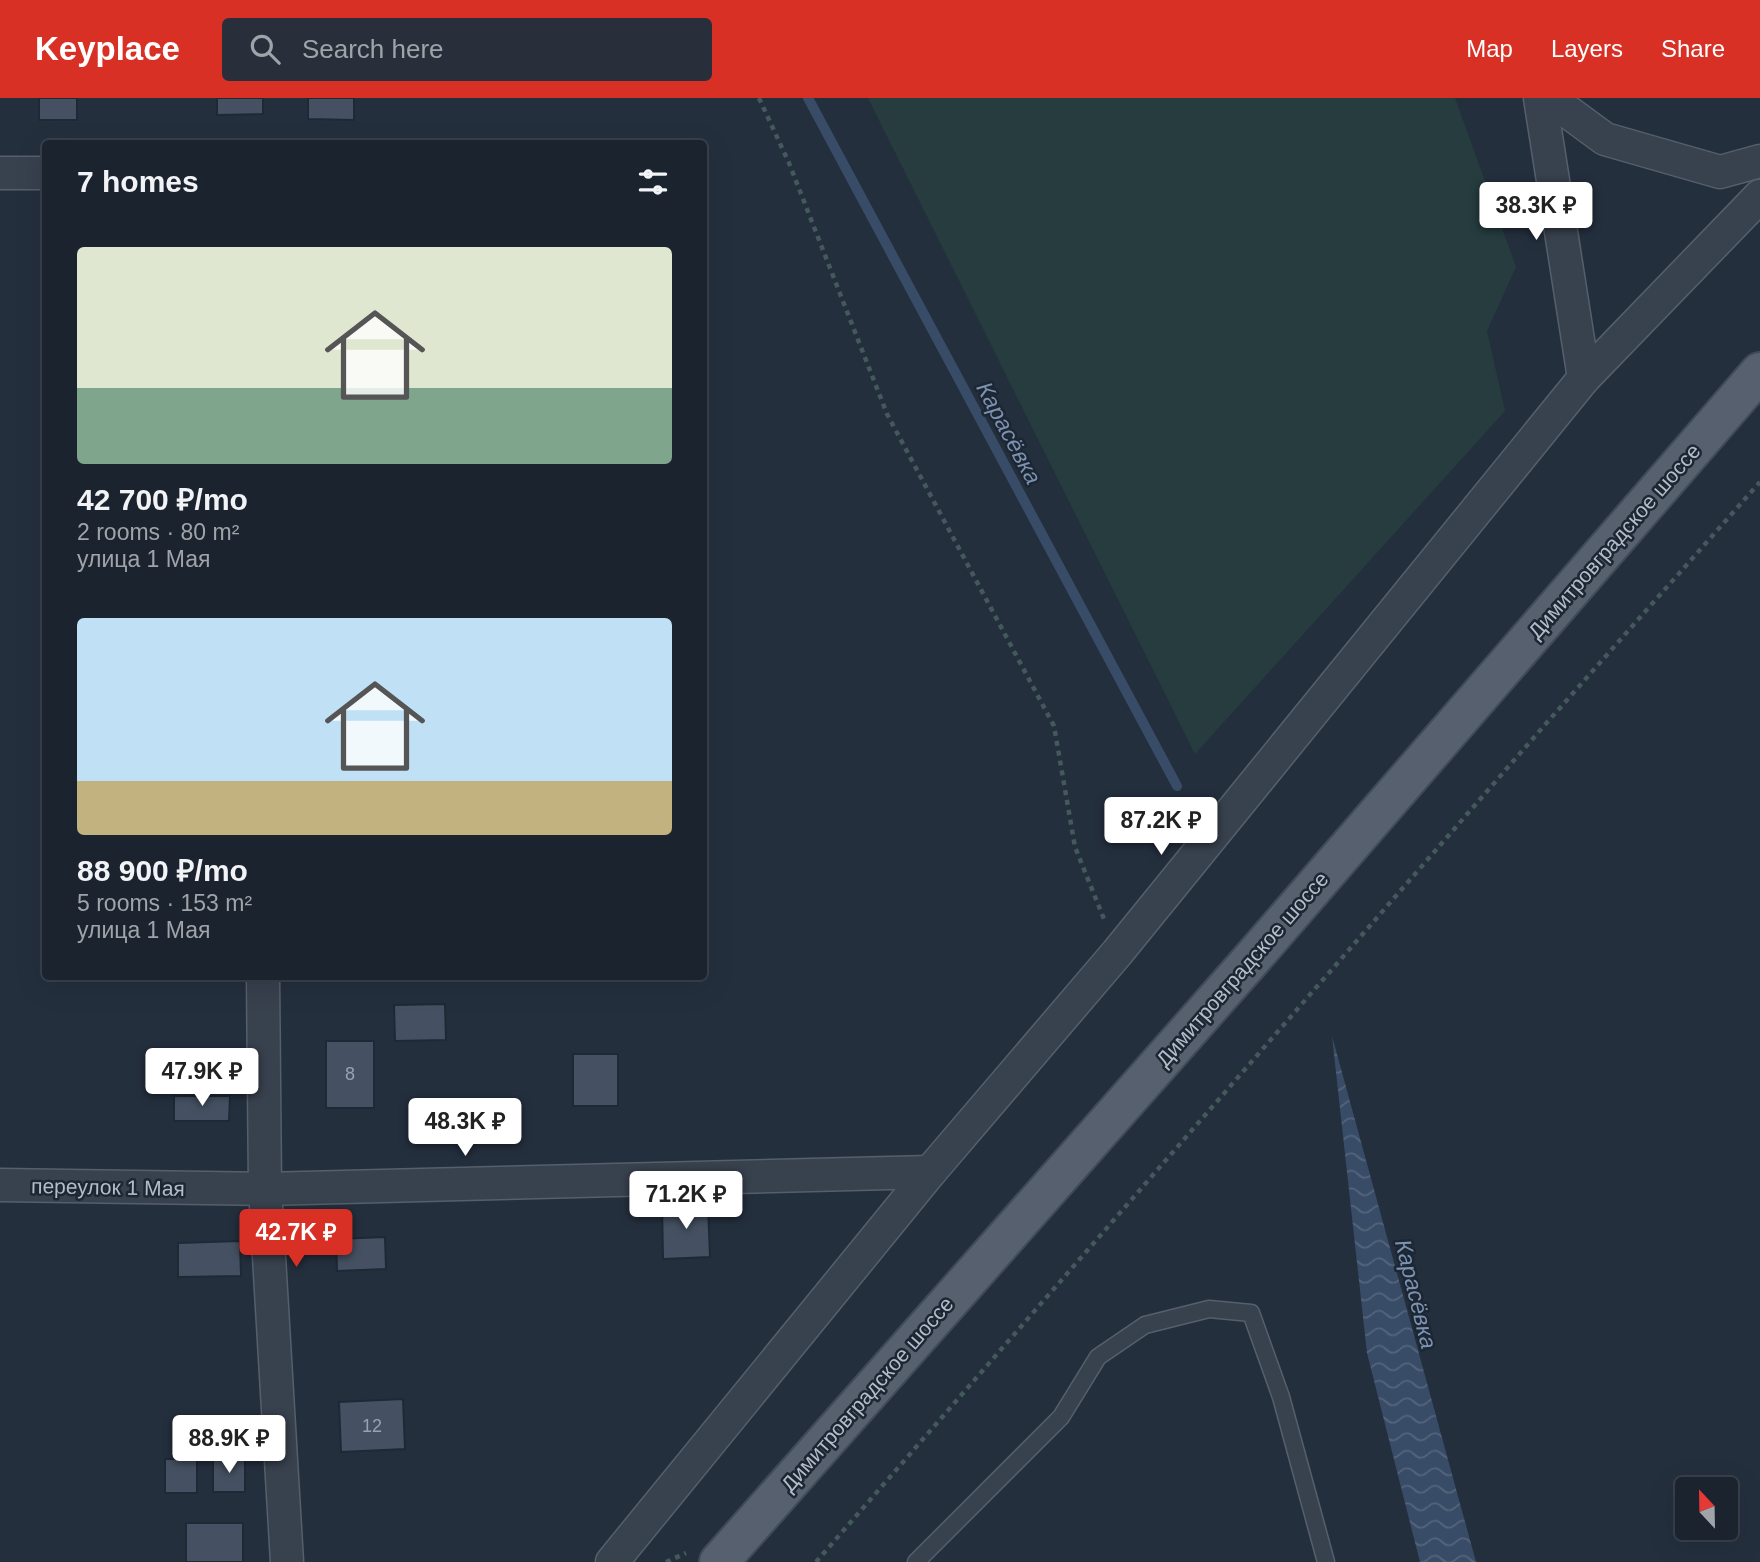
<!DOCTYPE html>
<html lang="en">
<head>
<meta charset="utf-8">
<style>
  :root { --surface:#1b232e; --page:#282f3a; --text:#f1f3f6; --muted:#a0a4aa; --line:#39404a; --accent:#d93025 }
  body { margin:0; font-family:Arial,sans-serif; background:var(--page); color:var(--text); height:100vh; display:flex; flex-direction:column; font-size:26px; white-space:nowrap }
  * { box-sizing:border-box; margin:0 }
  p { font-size:23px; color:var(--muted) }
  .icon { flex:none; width:38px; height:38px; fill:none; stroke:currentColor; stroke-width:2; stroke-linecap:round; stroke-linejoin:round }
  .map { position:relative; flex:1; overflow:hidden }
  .side { position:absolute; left:42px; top:42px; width:665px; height:840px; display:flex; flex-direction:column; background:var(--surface); border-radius:7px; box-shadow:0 7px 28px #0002,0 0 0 2px var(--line) }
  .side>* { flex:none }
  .needle { width:46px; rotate:338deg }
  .controls { position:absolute; left:1675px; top:1379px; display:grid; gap:14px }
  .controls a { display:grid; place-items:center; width:63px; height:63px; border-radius:7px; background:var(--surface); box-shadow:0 7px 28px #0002,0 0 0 2px var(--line); font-size:35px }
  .price { position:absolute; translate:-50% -60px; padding:0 16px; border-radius:7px; background:#fff; color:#222; font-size:23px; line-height:46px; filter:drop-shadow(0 2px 4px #0008) }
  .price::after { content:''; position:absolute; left:50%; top:42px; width:21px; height:16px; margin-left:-10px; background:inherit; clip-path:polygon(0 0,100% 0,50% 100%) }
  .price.active { background:var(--accent); color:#fff }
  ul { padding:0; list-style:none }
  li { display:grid; align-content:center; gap:14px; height:371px; padding:0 35px }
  li span { display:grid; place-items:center; height:217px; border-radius:7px; color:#555 }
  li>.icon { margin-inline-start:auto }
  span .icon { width:126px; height:126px; fill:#fffc; stroke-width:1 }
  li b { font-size:30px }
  h2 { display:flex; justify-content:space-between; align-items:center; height:84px; padding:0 35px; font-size:30px }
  header { display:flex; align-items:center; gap:42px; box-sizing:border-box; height:98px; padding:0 35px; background:var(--accent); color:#fff }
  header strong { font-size:33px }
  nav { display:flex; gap:38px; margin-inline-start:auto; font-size:24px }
  .search { width:490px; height:63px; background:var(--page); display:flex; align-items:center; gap:18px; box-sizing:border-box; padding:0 24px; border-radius:7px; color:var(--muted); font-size:26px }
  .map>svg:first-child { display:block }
  .green { fill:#263c3f }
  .water { fill:url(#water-waves) }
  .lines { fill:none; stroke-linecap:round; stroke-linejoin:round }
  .stream { stroke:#394c67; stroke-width:10 }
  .building { fill:#455162; stroke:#1f2835; stroke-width:2 }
  .lane-casing { stroke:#565f6c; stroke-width:19 }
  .street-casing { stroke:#565f6c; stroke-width:35 }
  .primary-casing { stroke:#414a57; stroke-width:42 }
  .path { stroke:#44595c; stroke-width:4.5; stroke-dasharray:5 5; stroke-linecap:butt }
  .lane { stroke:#38414e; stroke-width:16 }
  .street { stroke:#38414e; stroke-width:32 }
  .primary { stroke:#56606e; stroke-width:38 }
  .labels { text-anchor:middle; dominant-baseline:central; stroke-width:5; stroke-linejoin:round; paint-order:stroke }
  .number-label { font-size:18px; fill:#98a1af }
  .street-label { font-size:21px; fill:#b4bcc9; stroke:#1d2633 }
  .water-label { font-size:23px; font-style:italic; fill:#7c92b1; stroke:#1d2633 }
</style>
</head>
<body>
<header>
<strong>Keyplace</strong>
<div class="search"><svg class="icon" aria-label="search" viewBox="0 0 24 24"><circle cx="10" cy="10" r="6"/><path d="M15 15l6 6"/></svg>Search here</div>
<nav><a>Map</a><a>Layers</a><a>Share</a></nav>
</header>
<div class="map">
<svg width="1760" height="1464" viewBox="0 0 1760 1464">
  <defs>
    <pattern id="water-waves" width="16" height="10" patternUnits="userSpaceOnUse" patternTransform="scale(1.75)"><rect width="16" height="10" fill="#394c67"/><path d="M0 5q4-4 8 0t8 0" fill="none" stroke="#53647b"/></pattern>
  </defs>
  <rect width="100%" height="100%" fill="#242f3e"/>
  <polygon class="green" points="868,0 1455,0 1516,169 1487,233 1505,313 1195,656"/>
  <polygon class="water" points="1332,938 1476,1464 1420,1464 1367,1255"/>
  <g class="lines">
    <polyline class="stream" points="808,0 1177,688"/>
  </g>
  <g class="building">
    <rect x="39" y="0" width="38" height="22"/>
    <polygon points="217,0 263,0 263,16 217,17"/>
    <polygon points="308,0 354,0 354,22 308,21"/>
    <polygon points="445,906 446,942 395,943 394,907"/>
    <rect x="326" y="943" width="48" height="67"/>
    <rect x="573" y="956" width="45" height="52"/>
    <polygon points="174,998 230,998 229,1023 174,1023"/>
    <polygon points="708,1106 710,1159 663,1161 662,1107"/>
    <polygon points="385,1139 386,1171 337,1173 336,1141"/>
    <polygon points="240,1143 241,1178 178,1179 178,1145"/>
    <polygon points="403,1301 405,1351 341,1354 339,1304"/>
    <rect x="213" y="1360" width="32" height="34"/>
    <rect x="165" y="1361" width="32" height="34"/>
    <rect x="186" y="1425" width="57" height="39"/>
  </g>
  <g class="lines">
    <defs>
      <polyline id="lane" points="916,1464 1061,1319 1098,1259 1145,1227 1209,1211 1251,1215 1281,1299 1326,1464"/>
      <g id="street">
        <polyline points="1540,0 1584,280"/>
        <polyline points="1549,0 1605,41 1720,74 1760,63"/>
        <polyline points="0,75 46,75"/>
        <polyline points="263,878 265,1091 287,1464"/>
        <polyline points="0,1087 265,1091 930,1074"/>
        <polyline points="612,1464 930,1074 1117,855 1584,280 1760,98"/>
      </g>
      <polyline id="primary" points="719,1464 1250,863 1760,274"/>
    </defs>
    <use href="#lane" class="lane-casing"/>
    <use href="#street" class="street-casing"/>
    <use href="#primary" class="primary-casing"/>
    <g class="path">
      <polyline points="759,0 789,65 887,316 1054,628 1075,749 1104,821"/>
      <polyline points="666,1464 686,1455"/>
      <polyline points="816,1464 1543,629 1760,384"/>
    </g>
    <use href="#lane" class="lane"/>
    <use href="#street" class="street"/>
    <use href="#primary" class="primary"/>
  </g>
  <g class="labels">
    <g class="number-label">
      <text x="350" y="976">8</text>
      <text x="372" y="1328">12</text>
    </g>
    <g class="street-label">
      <text transform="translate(1614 443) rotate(-49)">Димитровградское шоссе</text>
      <text transform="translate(1242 871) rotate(-49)">Димитровградское шоссе</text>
      <text transform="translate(108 1089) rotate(1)">переулок 1 Мая</text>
      <text transform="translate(867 1296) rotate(-49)">Димитровградское шоссе</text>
    </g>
    <g class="water-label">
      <text transform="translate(1009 335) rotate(62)">Карасёвка</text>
      <text transform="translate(1416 1196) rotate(76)">Карасёвка</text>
    </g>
  </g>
</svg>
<div class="controls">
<a><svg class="needle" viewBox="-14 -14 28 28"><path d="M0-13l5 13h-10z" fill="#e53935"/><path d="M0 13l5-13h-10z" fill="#a0a4aa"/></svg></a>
</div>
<b class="price" style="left:1536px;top:144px">38.3K ₽</b>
<b class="price" style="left:1161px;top:759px">87.2K ₽</b>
<b class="price" style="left:202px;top:1010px">47.9K ₽</b>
<b class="price" style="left:465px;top:1060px">48.3K ₽</b>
<b class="price" style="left:686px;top:1133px">71.2K ₽</b>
<b class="price active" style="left:296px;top:1171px">42.7K ₽</b>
<b class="price" style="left:229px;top:1377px">88.9K ₽</b>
<section class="side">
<h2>7 homes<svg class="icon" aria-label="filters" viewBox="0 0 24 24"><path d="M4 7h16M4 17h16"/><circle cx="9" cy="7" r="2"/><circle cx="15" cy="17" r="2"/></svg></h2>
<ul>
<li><span style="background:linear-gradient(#dfe7d0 65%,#7fa58c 0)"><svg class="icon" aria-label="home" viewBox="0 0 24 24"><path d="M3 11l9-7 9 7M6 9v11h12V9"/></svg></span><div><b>42 700 ₽/mo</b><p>2 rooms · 80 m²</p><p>улица 1 Мая</p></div></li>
<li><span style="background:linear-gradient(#bfe0f5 75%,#c2b280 0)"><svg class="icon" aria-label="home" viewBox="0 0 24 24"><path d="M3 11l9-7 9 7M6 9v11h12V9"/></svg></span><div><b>88 900 ₽/mo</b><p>5 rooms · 153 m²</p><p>улица 1 Мая</p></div></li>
</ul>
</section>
</div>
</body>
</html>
